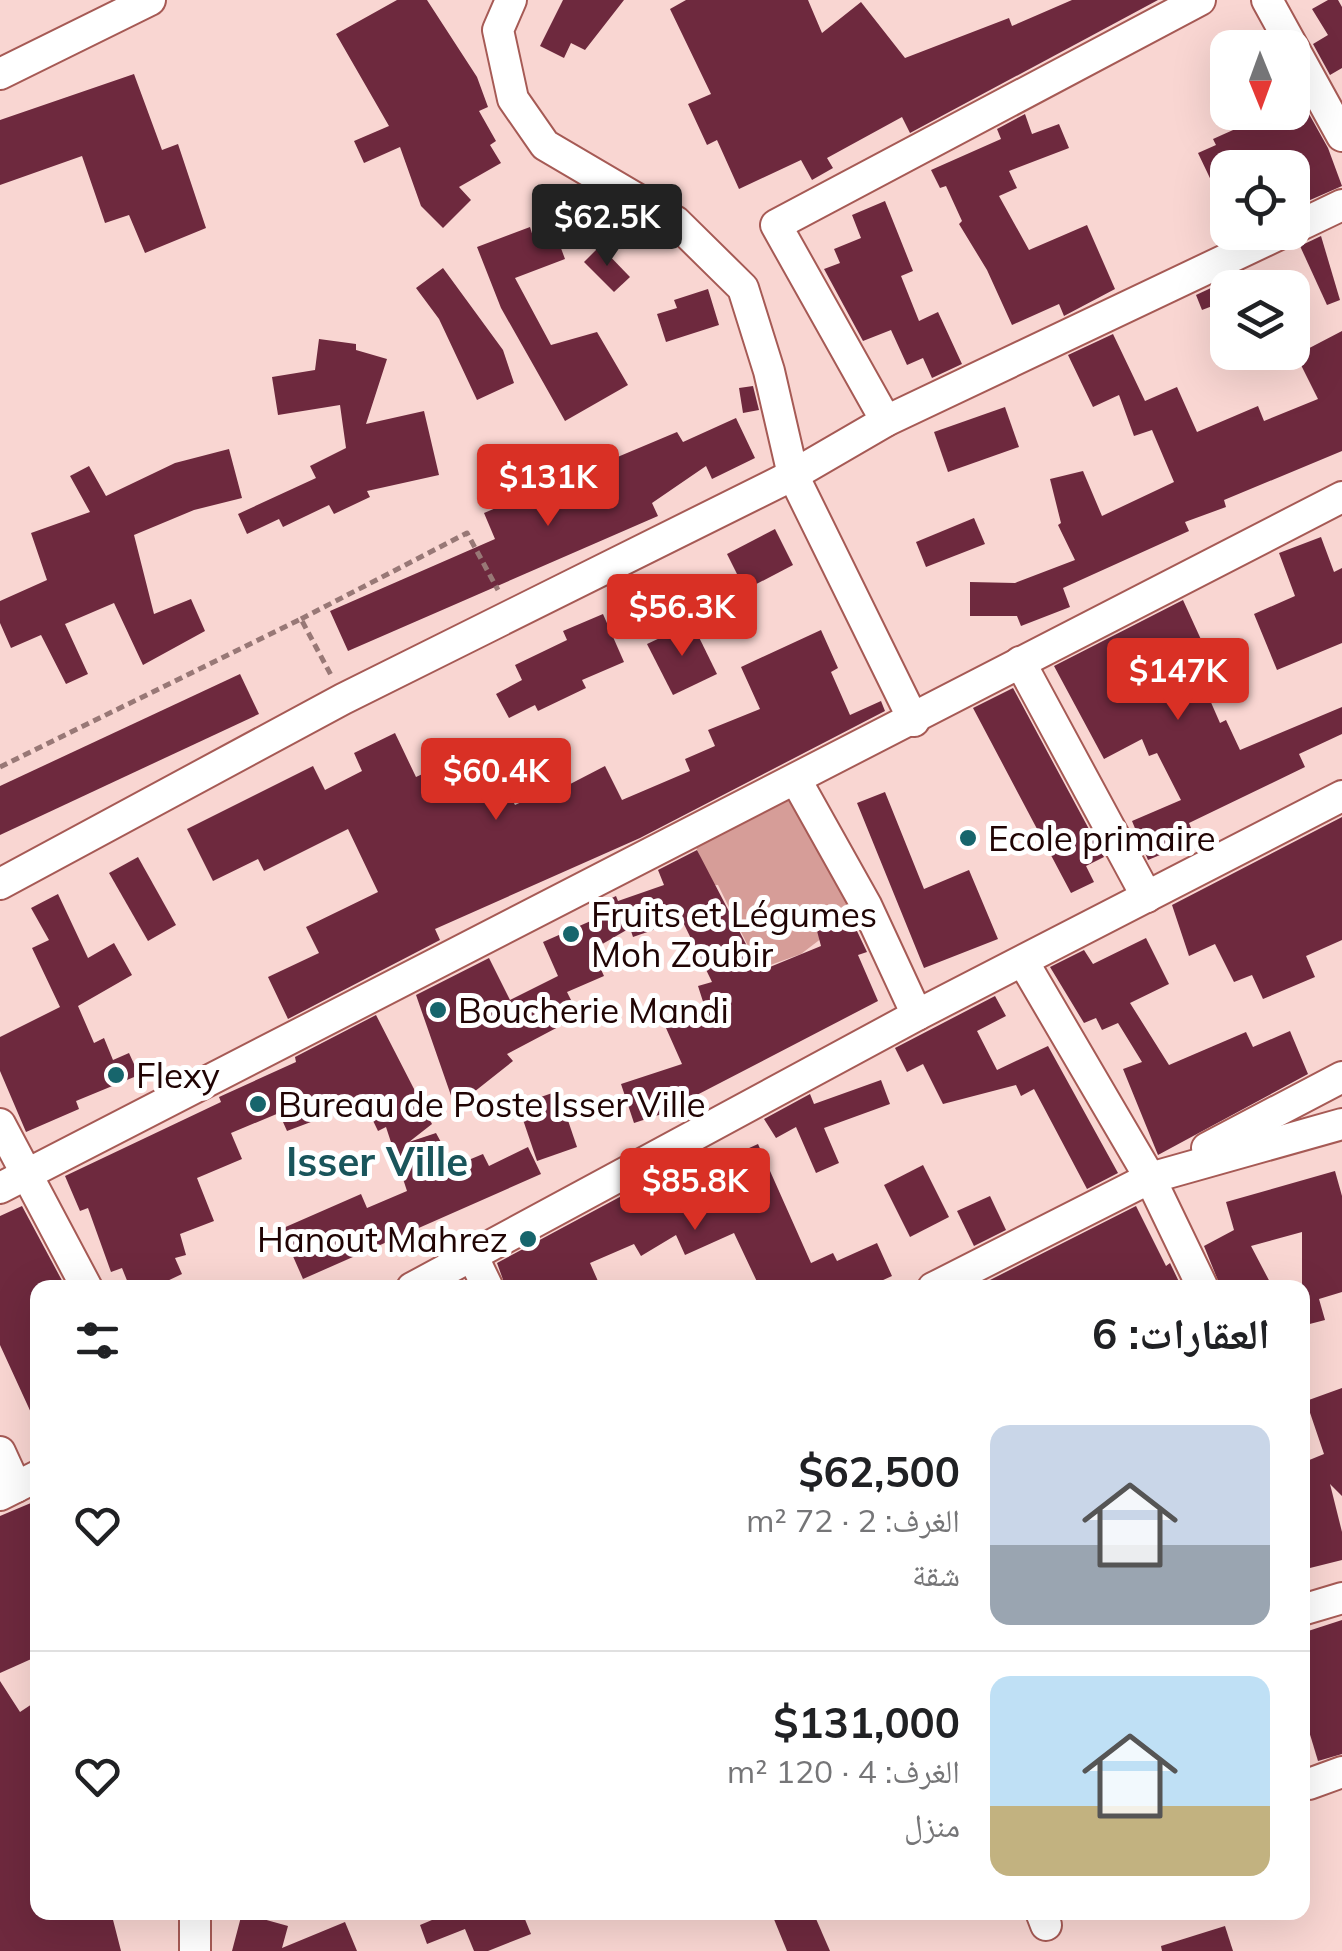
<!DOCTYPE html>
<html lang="ar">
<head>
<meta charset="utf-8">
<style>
  :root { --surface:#fff; --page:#f2f2f2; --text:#202124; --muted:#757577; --line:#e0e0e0; --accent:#d93025 }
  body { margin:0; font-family:Mulish,"Noto Naskh Arabic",sans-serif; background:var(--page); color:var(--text); direction:rtl; height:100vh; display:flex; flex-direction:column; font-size:38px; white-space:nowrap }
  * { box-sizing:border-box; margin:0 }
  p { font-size:32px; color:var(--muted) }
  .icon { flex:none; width:55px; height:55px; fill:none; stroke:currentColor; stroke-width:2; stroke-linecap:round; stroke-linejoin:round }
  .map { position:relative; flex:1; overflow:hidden; direction:ltr }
  .side { position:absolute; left:30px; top:1280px; width:1280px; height:640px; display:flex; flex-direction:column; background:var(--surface); border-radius:20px; box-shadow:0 10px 40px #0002; direction:rtl }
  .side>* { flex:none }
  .needle { width:65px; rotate:179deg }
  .controls { position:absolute; left:1210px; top:30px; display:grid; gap:20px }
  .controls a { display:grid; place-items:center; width:100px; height:100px; border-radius:20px; background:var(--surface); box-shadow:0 10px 40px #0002; font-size:50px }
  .price { position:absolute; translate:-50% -85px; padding:0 22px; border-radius:10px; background:var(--accent); color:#fff; font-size:32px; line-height:65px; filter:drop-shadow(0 2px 5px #0008) }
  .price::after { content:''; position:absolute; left:50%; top:60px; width:30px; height:22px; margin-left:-15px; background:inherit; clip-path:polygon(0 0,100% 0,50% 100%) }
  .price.on { background:#222; color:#fff }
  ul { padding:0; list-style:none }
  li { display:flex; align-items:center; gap:30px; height:250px; padding:0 40px }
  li+li { border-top:2px solid var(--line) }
  li span { display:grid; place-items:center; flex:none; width:280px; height:200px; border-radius:20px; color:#555 }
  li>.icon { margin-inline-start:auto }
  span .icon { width:120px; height:120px; fill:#fffc; stroke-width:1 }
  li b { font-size:42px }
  h2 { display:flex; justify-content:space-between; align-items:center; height:120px; padding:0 40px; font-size:42px }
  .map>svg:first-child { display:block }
  .green { fill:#d69d98 }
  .building { fill:#6e293e }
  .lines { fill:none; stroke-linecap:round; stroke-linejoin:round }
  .minor-casing { stroke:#a65a55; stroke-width:34 }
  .path { stroke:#987876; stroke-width:5; stroke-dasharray:8 5; stroke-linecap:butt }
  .minor { stroke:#fff; stroke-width:30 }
  .poi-dot { fill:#17656c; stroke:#fff; stroke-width:4 }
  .labels { text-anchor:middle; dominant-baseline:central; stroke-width:10; stroke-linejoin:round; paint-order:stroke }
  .poi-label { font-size:35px; fill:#200404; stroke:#fff; text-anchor:start }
  .quarter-label { font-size:40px; font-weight:bold; fill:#1a555b; stroke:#fff }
</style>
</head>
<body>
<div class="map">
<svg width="1342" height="1951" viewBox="0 0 1342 1951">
  <rect width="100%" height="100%" fill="#f9d6d2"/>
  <polygon class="green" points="796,780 860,904 835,911 839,925 801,954 742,975 735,953 748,946 718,885 713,885 690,834"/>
  <g class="building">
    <polygon points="397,0 427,0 477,77 488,107 479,111 496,141 490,145 501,163 459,187 471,200 443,228 421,206 400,147 364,163 354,141 389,126 336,34"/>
    <polygon points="563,0 624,0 585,50 571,43 564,58 540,46"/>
    <polygon points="686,0 808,0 822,33 861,2 905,58 1009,18 1012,26 1072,0 1158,0 910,133 902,117 827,158 833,168 812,180 801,160 739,189 717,140 707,145 688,104 711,94 670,9"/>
    <polygon points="1328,0 1338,0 1342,7 1342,68 1330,75 1313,44 1328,35 1312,9"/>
    <polygon points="134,74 162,150 178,144 206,228 145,253 129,215 105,223 82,156 0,185 0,120"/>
    <polygon points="1304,105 1328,148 1342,186 1292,208 1292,168 1228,168 1228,216 1198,153 1216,145 1213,139 1242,126 1236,112 1292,112"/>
    <polygon points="1025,114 1032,134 1059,124 1069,148 1009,171 1017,188 999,196 1029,250 1087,225 1115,289 1064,316 1059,304 1012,325 987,270 959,224 962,221 946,186 940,188 931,170 1001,139 997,129"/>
    <polygon points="885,201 913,271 901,276 919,321 938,312 962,364 932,378 923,358 907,365 891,330 863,341 824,269 840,263 834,249 861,238 852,215"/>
    <polygon points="530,227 534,240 555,232 565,259 515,278 551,345 597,332 628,385 565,421 501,308 477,247"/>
    <polygon points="1321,236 1340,300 1327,305 1300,246"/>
    <polygon points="600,246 630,277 614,292 584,262"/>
    <polygon points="443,268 503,350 514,383 477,400 439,319 416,288"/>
    <polygon points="1228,280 1228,300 1202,310 1196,295"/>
    <polygon points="708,289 719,325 666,342 657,314 677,308 674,300"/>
    <polygon points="1342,331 1342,451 1224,500 1226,507 1185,522 1189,531 1063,588 1070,607 1021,626 1017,616 970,616 970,582 1015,583 1075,560 1058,525 1061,523 1050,479 1083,471 1102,516 1174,482 1152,430 1134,436 1119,395 1093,407 1068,355 1113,334 1145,401 1177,387 1197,432 1258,406 1264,421 1318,399 1296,355"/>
    <polygon points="319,339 356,344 356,350 387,359 366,424 424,411 439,475 367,491 370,497 334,514 329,505 283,527 279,519 247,534 238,514 316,478 310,466 346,448 340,405 278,415 272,377 315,370"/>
    <polygon points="753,386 759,410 743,413 739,388"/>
    <polygon points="1005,407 1019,447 948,472 934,432"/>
    <polygon points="736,418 755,458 712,479 706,466 652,503 658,516 348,651 330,611 495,539 484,513 677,432 683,442"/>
    <polygon points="229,449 242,498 194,510 134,535 154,614 191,599 205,631 143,665 114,603 65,624 88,674 66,684 41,635 11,648 0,623 0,601 47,580 31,533 90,512 70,476 89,466 106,496 175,463"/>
    <polygon points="974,518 985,544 926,567 916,542"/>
    <polygon points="775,529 793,565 745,590 727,554"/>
    <polygon points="1321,537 1334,572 1342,568 1342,643 1277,670 1254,614 1295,596 1279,553"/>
    <polygon points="1183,600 1214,668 1199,675 1220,723 1226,720 1240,750 1342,707 1342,734 1299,754 1305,767 1189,823 1196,840 1148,860 1132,821 1181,800 1157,753 1149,756 1142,739 1104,759 1054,666"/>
    <polygon points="603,614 624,662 582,680 586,688 538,711 535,705 509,718 496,694 522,680 515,665 567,640 563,631"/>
    <polygon points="692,623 717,674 673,695 647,644"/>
    <polygon points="821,630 838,668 831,672 850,715 881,701 885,711 640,838 435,929 440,940 288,1019 268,977 319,953 306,927 378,892 348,829 264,871 258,859 213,881 187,829 313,766 325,790 362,771 354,753 395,733 416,777 485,745 515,805 547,790 549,795 605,766 622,800 690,771 685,759 715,746 708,730 760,709 741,667"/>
    <polygon points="240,674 259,714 0,835 0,786"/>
    <polygon points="1013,688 1104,857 1086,866 1094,882 1071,893 973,708"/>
    <polygon points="885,792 924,889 969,870 998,939 924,968 857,803"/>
    <polygon points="1342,817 1342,940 1306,956 1315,977 1263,999 1252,975 1234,982 1215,944 1189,956 1172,905"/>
    <polygon points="697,850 760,971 821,946 817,931 839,925 835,911 846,908 867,952 858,955 878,1001 691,1098 693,1104 634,1123 621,1084 682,1064 666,1028 706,1011 698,986 712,982 682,920 633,937 630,928 592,950 604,976 567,992 579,1016 507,1054 513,1061 455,1107 416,995 489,958 510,1000 558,976 543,942 602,916 597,905 616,896 618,901 664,885 658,870"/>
    <polygon points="138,857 176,925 148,941 109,873"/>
    <polygon points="58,894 88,958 114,943 132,975 78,1006 94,1043 104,1038 113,1060 129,1053 139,1075 76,1101 79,1109 26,1132 0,1071 0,1037 60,1007 32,948 49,940 31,908"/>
    <polygon points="1146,938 1169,984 1130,1003 1169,1065 1246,1032 1253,1047 1290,1031 1308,1074 1158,1155 1123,1069 1142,1062 1118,1023 1102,1030 1096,1018 1084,1023 1050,967 1084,950 1093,964"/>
    <polygon points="995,996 1006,1016 977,1031 997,1070 1048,1046 1118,1173 1087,1189 1034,1089 1021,1096 1016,1085 943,1104 923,1064 907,1072 895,1048"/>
    <polygon points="376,1015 432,1124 409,1142 436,1133 454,1166 483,1154 489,1166 528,1147 541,1174 303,1279 281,1229 361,1194 367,1208 407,1191 386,1127 378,1131 364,1102 287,1131 279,1113 231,1133 242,1159 197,1178 214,1221 180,1234 186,1255 175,1258 182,1274 165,1282 167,1288 130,1288 122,1268 111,1272 88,1208 80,1211 65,1176 221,1102 219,1097 296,1062 295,1057"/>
    <polygon points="881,1080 890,1104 824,1128 839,1163 816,1173 796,1127 776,1138 764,1119 810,1094 814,1104"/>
    <polygon points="558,1091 577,1147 537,1161 518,1105"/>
    <polygon points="758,1144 811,1263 833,1253 837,1261 877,1243 892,1276 881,1281 884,1288 760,1288 734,1233 685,1255 676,1235 641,1256 634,1244 590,1263 601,1288 506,1288 497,1263 670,1170 676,1181"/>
    <polygon points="923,1165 949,1217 910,1237 884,1185"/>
    <polygon points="1335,1171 1342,1196 1342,1292 1319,1299 1325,1320 1302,1326 1302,1232 1251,1246 1273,1288 1221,1288 1204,1246 1234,1230 1226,1202"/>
    <polygon points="990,1196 1006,1230 974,1246 957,1211"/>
    <polygon points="22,1206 66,1288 38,1288 38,1428 0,1345 0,1216"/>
    <polygon points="1136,1206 1166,1266 1170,1263 1182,1288 993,1288 990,1280"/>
    <polygon points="1342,1388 1342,1496 1330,1484 1342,1532 1342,1560 1302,1570 1302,1463 1324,1454 1306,1401"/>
    <polygon points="38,1500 38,1656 0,1673 0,1516"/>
    <polygon points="1342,1620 1342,1754 1318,1761 1302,1708 1302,1633"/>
    <polygon points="0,1681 20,1712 38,1700 38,1912 111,1912 121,1951 0,1951"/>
    <polygon points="451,1912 522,1912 531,1934 488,1951 474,1951 465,1929 427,1944 420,1925"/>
    <polygon points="771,1912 813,1912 830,1951 787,1951"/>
    <polygon points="242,1913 288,1926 282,1948 345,1922 357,1951 232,1951"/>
    <polygon points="1225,1926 1233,1951 1162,1951 1161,1946"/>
  </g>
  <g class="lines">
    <defs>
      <g id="minor">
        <polyline points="511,0 498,30 513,99 545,145 676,222 743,288 769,371 793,475 886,421 1284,232"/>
        <polyline points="1267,0 1342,136"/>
        <polyline points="0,74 150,0"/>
        <polyline points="1292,229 1342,205"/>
        <polyline points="886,421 776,225 1200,0"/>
        <polyline points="1020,662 1147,897"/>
        <polyline points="796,780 866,905 917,1015"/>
        <polyline points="0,884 343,699 793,475 914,721"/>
        <polyline points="1024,963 1150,1178 1203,1288"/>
        <polyline points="0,1124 87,1288"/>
        <polyline points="1207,1148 1342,1077"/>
        <polyline points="0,1188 1342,497"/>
        <polyline points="472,1255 488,1288"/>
        <polyline points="412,1288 917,1015 1342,796"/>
        <polyline points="933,1288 1150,1178 1342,1124"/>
        <polyline points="0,1452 16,1487"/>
        <polyline points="0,1495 38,1476"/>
        <polyline points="1302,1610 1342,1598"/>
        <polyline points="1309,1784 1342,1772"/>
        <polyline points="1041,1912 1046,1925"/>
        <polyline points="195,1951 195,1912"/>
      </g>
    </defs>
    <use href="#minor" class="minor-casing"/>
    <g class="path">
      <polyline points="301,619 467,533 498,590"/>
      <polyline points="0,767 301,619 332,677"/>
    </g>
    <use href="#minor" class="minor"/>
  </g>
  <g class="poi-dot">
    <circle cx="968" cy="838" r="10"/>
    <circle cx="571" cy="934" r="10"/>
    <circle cx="438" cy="1010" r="10"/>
    <circle cx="116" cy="1075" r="10"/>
    <circle cx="258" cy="1104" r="10"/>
    <circle cx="528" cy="1239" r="10"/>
  </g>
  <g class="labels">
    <g class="poi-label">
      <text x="988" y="838">Ecole primaire</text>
      <text x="591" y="914">Fruits et Légumes<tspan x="591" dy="40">Moh Zoubir</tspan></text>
      <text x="458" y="1010">Boucherie Mandi</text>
      <text x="136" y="1075">Flexy</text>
      <text x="278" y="1104">Bureau de Poste Isser Ville</text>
      <text x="508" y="1239" text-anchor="end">Hanout Mahrez</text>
    </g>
    <g class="quarter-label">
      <text x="377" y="1161">Isser Ville</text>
    </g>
  </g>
</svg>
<div class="controls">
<a><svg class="needle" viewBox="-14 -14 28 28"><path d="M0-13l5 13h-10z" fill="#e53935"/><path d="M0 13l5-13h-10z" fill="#757577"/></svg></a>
<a><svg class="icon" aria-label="locate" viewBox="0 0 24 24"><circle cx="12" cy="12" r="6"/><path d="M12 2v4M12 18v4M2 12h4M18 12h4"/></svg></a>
<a><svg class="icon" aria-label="layers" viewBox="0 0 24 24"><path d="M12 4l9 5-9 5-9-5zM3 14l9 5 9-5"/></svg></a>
</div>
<b class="price on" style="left:607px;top:269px">$62.5K</b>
<b class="price" style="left:548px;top:529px">$131K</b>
<b class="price" style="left:682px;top:659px">$56.3K</b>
<b class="price" style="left:1178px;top:723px">$147K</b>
<b class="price" style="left:496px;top:823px">$60.4K</b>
<b class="price" style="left:695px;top:1233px">$85.8K</b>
<section class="side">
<h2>العقارات: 6<svg class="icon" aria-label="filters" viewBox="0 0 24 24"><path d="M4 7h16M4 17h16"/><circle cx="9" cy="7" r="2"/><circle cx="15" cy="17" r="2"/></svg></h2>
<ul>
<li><span style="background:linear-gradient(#c9d6e8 60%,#9aa5b1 0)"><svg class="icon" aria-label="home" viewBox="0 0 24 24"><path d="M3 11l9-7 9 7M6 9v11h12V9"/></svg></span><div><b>$62,500</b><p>الغرف: 2 · 72 m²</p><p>شقة</p></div><svg class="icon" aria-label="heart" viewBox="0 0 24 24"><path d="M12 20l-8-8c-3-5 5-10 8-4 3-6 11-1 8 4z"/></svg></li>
<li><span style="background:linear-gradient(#bfe0f5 65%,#c2b280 0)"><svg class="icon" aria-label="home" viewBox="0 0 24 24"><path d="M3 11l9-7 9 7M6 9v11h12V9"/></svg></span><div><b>$131,000</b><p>الغرف: 4 · 120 m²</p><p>منزل</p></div><svg class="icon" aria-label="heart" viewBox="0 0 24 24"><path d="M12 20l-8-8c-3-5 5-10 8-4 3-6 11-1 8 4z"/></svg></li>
</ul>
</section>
</div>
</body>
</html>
